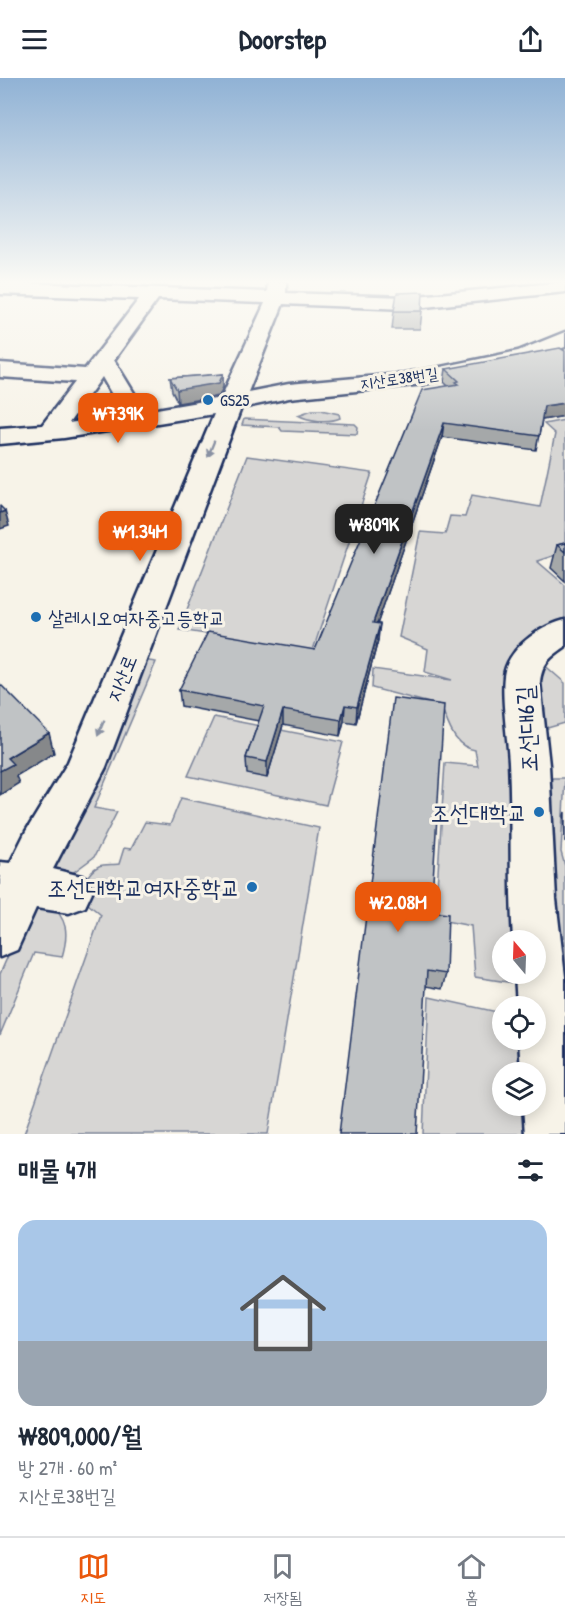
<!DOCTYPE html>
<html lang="ko">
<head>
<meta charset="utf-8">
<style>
  :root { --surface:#fff; --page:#f6f6f7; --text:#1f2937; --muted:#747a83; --line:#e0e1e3; --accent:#ea580c }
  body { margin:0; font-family:"Patrick Hand","Poor Story",sans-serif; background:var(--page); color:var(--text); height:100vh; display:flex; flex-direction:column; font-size:22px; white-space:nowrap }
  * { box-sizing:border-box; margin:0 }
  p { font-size:20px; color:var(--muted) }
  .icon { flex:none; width:33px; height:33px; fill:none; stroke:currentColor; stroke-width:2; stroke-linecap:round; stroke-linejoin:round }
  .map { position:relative; height:1056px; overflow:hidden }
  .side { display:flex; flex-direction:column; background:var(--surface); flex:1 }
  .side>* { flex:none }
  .needle { width:39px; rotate:341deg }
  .buttons { position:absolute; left:492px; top:852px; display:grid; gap:12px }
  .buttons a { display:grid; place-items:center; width:54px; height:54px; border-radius:50%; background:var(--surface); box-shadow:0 3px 15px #0003; font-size:30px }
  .price { position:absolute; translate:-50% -51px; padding:0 14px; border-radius:12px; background:var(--accent); color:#fff; font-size:20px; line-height:39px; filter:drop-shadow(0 2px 3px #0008) }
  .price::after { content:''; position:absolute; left:50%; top:36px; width:18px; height:14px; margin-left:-9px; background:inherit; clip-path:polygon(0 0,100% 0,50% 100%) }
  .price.selected { background:#222; color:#fff }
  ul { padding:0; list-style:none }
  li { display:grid; align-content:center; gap:12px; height:318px; padding:0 18px }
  li span { display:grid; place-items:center; height:186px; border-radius:18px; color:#555 }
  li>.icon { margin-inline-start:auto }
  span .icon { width:108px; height:108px; fill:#fffc; stroke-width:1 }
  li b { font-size:26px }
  h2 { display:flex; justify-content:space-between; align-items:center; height:72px; padding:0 18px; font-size:26px }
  header { display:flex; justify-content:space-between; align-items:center; height:78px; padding:0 18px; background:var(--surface); font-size:27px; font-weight:800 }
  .tab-bar { display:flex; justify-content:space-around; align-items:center; height:84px; border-top:2px solid var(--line); background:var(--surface); font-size:16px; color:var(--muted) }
  .tab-bar a { display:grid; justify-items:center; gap:3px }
  .tab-bar .selected { color:var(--accent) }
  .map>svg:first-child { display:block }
  .green { fill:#d7d6d4; stroke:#798299; stroke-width:1.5 }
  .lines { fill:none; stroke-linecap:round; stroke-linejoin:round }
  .minor-casing { stroke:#1b2f5e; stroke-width:5 }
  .minor { fill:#f7f3e8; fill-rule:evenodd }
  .wall { fill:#a5a8a9; stroke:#1b2f5e; stroke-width:1.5 }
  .shaded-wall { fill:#86888a; stroke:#1b2f5e; stroke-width:1.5 }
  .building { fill:#c0c3c5; stroke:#1b2f5e; stroke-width:1.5 }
  .oneway { fill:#8991a3 }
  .poi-dot { fill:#1f6fb2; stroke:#f7f3e8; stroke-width:2 }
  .labels { text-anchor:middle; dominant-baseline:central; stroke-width:6; stroke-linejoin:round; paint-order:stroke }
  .far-street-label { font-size:16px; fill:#1b2f5e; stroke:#f7f3e8 }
  .far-poi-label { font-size:16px; fill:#1b2f5e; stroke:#f7f3e8; text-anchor:start }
  .poi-label { font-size:20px; fill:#1b2f5e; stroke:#f7f3e8; text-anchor:start }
  .street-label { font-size:20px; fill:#1b2f5e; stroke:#f7f3e8 }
  .near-street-label { font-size:24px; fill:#1b2f5e; stroke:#f7f3e8 }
  .near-poi-label { font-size:24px; fill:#1b2f5e; stroke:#f7f3e8; text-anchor:end }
</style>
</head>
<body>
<header><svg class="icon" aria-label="menu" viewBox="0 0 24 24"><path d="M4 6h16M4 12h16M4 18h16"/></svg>Doorstep<svg class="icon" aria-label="share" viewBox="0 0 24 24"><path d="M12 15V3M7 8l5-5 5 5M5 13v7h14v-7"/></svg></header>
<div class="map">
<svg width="565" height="1056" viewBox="0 0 565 1056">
  <rect width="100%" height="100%" fill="#f7f3e8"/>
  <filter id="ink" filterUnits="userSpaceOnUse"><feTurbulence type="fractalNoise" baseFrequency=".0167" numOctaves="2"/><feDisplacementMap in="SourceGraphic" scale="12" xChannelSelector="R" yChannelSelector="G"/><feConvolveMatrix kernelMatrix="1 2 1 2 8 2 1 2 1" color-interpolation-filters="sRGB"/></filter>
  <g filter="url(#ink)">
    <g class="green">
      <path d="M312 332H321L339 336 340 340C329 345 308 343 298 337Z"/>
      <polygon points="244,341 355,346 358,349 357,356 282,353 279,349 242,347"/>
      <path d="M565 342V474L537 483 565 507V542L538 554 509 606 519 862H502V896H521V906L475 899 471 848 435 841 445 685 478 688 475 672C453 668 449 647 441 628L372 610 373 591 452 602 425 594 428 571 399 559 420 454 445 456 450 438 465 439 472 417 540 429 555 356 544 346Z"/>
      <polygon points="247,378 372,395 313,572 179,552"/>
      <polygon points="136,581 156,584 94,730 117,734 94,779 67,799 52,798 47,787"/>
      <polygon points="541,584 565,605 565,645 537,653 532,598"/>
      <polygon points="214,639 343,664 326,727 188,698"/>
      <polygon points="553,700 565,700 561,774 565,788 565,966 547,703"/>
      <path d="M181 720 319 750 268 1056H24L101 837 82 821C81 809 87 794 99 788 104 786 114 787 119 786L124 770 131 771 145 744 170 747Z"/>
      <path d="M48 824C68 841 69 855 62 879L34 875 0 957V896L29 830Z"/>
      <polygon points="429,919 502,935 502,962 523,962 526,994 502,994 502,1028 528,1028 531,1056 423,1056"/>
    </g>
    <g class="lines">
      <defs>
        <g id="minor">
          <path d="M0 204 267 214 268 204H286V215L406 219 565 204V214L406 231 283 226 248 314 289 306 400 296 436 290 518 273 565 254V269L523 285 424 306 289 320 241 330 106 689 53 791 85 799 92 814 85 829 69 835 36 830 17 872 0 879V784L10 785 26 753 68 684 214 336 64 360 0 366V350L42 347 75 304 0 299V285L85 291 139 221 0 216ZM158 221 265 225 221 320 145 333 114 282ZM102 299 123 336 69 345Z"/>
          <path d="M565 542V569C550 579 542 586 540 604L549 687 556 821 565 899V1056H525L523 1028H536V994H521L519 962H536V928H517L515 896H536V862H513C509 803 512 744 509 684 508 661 499 608 506 589 515 565 542 548 565 542Z"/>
        </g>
      </defs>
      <use href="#minor" class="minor-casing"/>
      <use href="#minor" class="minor"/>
    </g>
    <g class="wall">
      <polygon points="394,233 422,233 420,251 392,251"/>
      <polygon points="446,291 565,338 542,342 536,372 442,359 377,546 378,562 356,645 344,643 340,658 283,647 267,700 247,696 246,680 259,643 181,628 179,612 315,572 448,308 444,304"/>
      <polygon points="223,296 223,309 219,318 178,325 172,313 170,300"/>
      <polygon points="565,465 565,503 551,490 557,467"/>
      <polygon points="565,734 565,764 564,737"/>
      <polygon points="431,834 446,896 442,911 426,908 339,1056"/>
    </g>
    <g class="shaded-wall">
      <polygon points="223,296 223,309 219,318 178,325 177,312"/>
      <polygon points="565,325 565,338 541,342 544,328"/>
      <polygon points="444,345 442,359 372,561 373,545"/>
      <polygon points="5,433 9,448 0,451 0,435"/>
      <polygon points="380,546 378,562 356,645 357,629"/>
      <polygon points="345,627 344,643 340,658 341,642"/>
      <polygon points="283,632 283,647 267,700 267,684"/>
      <polygon points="49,655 54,675 16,698 19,705 0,717 0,693 7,680"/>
    </g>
    <g class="building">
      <polygon points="423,214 422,233 394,233 397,215"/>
      <polygon points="560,270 565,273 565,325 544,328 539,358 444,345 373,545 380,546 357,629 345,627 341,642 283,632 267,684 246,680 264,628 179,612 208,554 315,572 422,312 459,306 456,304 459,303 446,291"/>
      <polygon points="223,296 219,305 177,312 170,300"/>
      <polygon points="0,428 5,433 0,435"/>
      <polygon points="565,465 565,474 557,467"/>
      <polygon points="0,606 49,655 7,680 13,686 0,693"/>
      <polygon points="393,620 444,627 431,834 448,836 446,896 427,893 417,1056 339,1056"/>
    </g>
    <defs><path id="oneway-solid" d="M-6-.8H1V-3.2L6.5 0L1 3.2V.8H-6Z" transform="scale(1.5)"/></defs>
    <g class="oneway">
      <use href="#oneway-solid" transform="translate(211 371) rotate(112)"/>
      <use href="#oneway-solid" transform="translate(101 650) rotate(112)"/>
    </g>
  </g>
  <linearGradient id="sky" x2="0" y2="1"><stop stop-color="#90b2d5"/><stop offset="0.58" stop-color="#fbfaf5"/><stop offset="1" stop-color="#fbfaf5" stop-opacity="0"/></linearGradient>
  <rect width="565" height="352" fill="url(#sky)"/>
  <g class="poi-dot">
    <circle cx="208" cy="322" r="6"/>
    <circle cx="36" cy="539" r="6"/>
    <circle cx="539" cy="734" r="6"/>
    <circle cx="252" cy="809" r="6"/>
  </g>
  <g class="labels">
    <g class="far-street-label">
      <text transform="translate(399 300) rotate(-8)">지산로38번길</text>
    </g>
    <g class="far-poi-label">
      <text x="220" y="322">GS25</text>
    </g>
    <g class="poi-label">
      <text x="48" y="539">살레시오여자중고등학교</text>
    </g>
    <g class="street-label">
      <text transform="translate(121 600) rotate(-68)">지산로</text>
    </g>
    <g class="near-street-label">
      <text transform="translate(526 651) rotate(-93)">조선대6길</text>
    </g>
    <g class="near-poi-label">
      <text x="527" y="734">조선대학교</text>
      <text x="240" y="809">조선대학교여자중학교</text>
    </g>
  </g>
</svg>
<div class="buttons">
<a><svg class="needle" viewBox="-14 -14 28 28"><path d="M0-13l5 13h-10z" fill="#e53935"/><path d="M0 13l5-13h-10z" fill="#747a83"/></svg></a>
<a><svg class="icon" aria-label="locate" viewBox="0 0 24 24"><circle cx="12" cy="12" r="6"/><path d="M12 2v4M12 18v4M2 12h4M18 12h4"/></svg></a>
<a><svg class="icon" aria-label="layers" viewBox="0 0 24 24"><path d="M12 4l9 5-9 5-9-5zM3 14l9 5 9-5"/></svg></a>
</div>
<b class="price" style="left:118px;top:366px">₩739K</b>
<b class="price selected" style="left:374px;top:477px">₩809K</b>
<b class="price" style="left:140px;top:484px">₩1.34M</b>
<b class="price" style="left:398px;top:855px">₩2.08M</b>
</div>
<section class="side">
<h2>매물 4개<svg class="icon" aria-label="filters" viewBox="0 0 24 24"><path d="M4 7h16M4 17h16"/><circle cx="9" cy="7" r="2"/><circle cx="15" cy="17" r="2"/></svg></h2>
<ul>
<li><span style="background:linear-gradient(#a9c7e8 65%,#9aa5b1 0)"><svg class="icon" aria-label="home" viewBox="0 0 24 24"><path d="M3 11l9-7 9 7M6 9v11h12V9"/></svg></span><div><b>₩809,000/월</b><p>방 2개 · 60 m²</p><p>지산로38번길</p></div></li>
</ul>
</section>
<nav class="tab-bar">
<a class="selected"><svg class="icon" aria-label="map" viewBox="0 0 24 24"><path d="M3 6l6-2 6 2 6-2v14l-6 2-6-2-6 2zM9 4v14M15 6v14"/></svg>지도</a>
<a><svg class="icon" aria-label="saved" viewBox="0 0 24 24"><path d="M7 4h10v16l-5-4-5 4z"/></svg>저장됨</a>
<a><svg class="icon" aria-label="home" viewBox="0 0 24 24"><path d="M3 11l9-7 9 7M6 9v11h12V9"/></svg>홈</a>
</nav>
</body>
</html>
